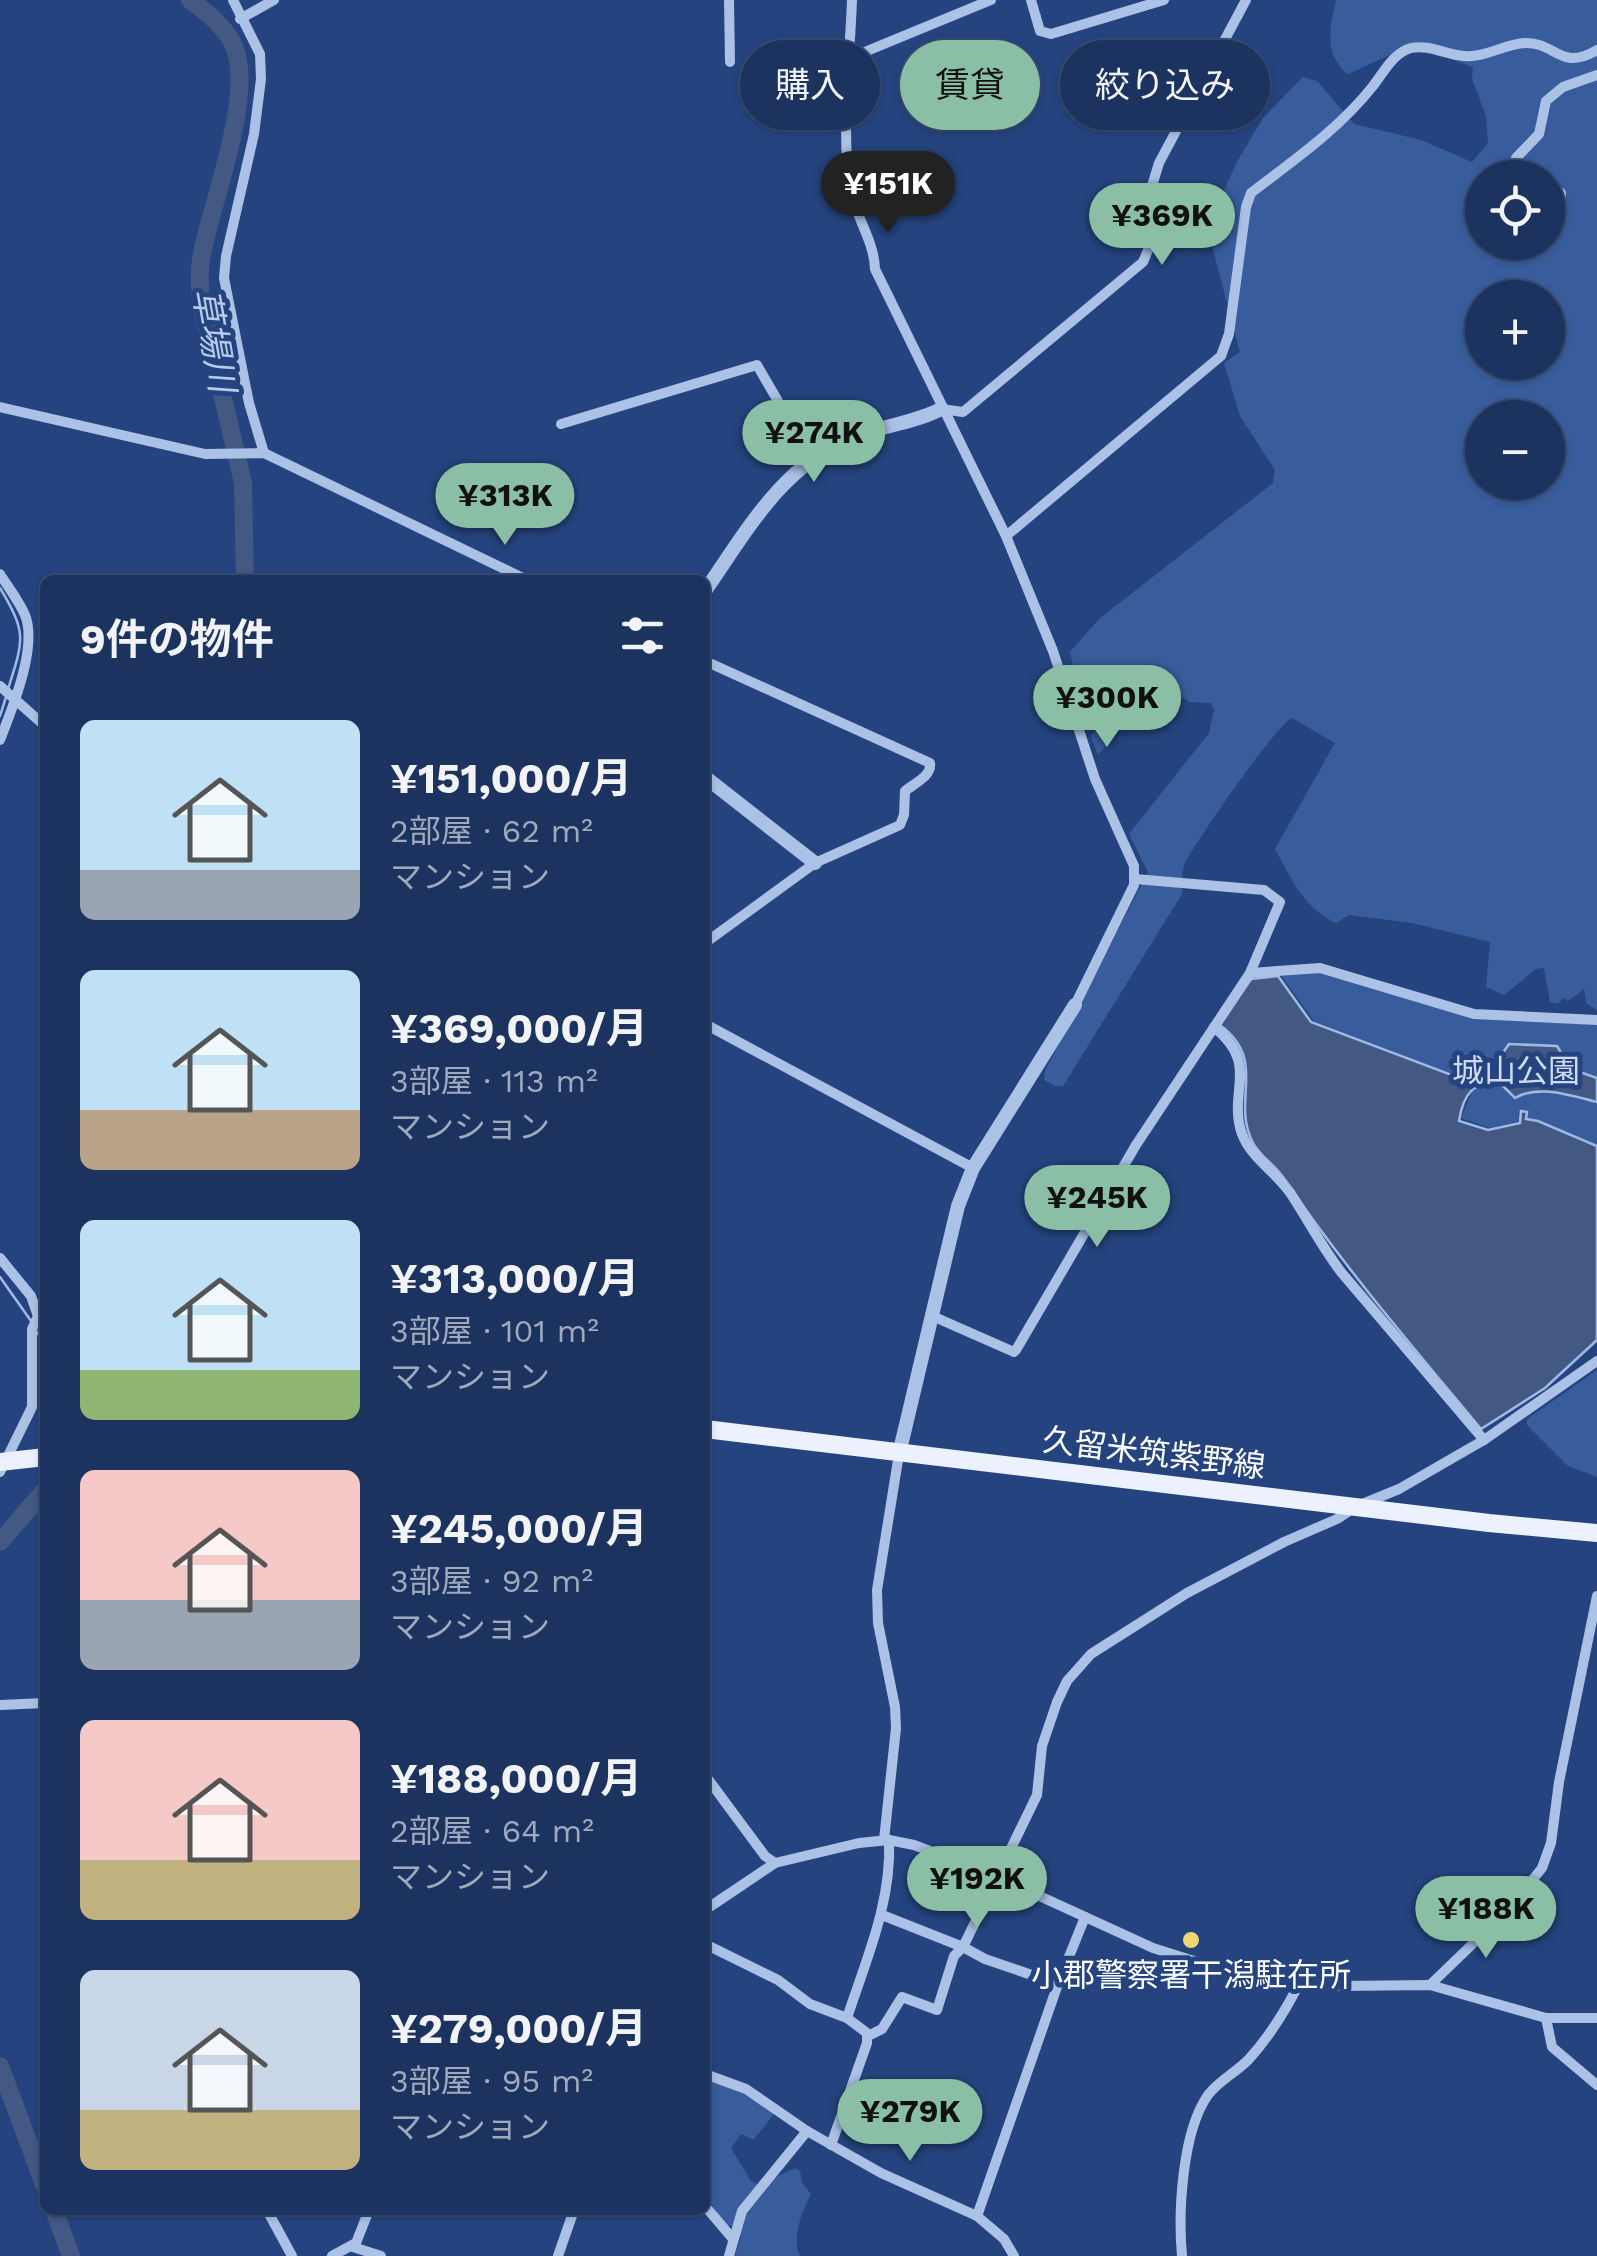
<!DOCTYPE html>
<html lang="ja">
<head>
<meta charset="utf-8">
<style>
  :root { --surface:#1c335f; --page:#293f68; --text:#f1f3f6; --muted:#a0aabd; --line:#3a4e74; --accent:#8abfa5 }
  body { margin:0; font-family:"Work Sans","Noto Sans JP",sans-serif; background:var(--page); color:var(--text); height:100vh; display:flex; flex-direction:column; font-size:38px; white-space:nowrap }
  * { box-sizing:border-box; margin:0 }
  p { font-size:32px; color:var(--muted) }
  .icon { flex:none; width:55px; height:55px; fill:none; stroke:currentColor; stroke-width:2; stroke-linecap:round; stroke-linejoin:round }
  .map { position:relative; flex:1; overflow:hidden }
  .side { position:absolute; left:40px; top:575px; width:670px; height:1640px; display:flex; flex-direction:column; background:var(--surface); border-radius:15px; box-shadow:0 2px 8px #0004,0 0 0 2px var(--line) }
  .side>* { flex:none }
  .top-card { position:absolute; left:740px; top:40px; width:705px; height:90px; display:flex; gap:20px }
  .controls { position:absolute; left:1465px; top:160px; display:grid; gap:20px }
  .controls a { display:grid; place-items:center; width:100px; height:100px; border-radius:50%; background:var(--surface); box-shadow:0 2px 8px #0004,0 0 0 2px var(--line); font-size:50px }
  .price { position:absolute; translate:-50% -85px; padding:0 22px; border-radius:35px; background:var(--accent); color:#111; font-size:32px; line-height:65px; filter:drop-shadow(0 2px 5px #0008) }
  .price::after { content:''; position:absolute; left:50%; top:60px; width:30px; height:22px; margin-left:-15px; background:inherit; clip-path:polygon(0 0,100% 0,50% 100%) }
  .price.on { background:#222; color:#fff }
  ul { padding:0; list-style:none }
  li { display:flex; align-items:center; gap:30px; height:250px; padding:0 40px }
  li span { display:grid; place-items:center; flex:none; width:280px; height:200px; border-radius:15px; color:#555 }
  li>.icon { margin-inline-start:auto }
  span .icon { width:120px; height:120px; fill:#fffc; stroke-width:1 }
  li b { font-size:42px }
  h2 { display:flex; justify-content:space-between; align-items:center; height:120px; padding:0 40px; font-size:42px }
  .pill { padding:0 35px; border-radius:45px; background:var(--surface); box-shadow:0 2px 8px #0004,0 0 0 2px var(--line); font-size:35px; line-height:90px }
  .pill.on { background:var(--accent); color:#111 }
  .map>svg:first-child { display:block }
  .green { fill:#395d9c; fill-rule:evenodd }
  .water { fill:#435984; stroke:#a0bae6; stroke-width:2.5 }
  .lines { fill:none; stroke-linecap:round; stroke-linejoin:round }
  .stream { stroke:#a0bae6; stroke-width:2.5 }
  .river { stroke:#435984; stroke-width:18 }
  .minor { stroke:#abc1e6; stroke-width:10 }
  .tertiary { stroke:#abc1e6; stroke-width:14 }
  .primary { stroke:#ecf1fd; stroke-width:18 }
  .poi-dot { fill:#efd670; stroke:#25447f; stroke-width:4 }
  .labels { text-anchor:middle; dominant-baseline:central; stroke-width:10; stroke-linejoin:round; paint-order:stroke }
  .park-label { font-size:32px; fill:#cedcf5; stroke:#25447f }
  .street-label { font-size:32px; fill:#fff; stroke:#25447f }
  .poi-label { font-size:32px; fill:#fff; stroke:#25447f }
  .water-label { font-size:35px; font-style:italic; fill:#b7cbed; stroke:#25447f }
</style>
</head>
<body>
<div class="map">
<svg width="1597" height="2256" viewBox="0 0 1597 2256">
  <rect width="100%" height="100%" fill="#25447f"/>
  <g class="green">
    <path d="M1336 0H1597V1010L1586 1003 1584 989 1568 1001 1563 998 1558 1004 1550 1002 1544 968 1536 969 1504 995 1486 987 1490 942 1412 923 1349 915 1336 923C1304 908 1291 879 1275 849L1335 743 1292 718C1274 727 1197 840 1185 863 1181 872 1183 884 1182 894L1063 1086H1055L1044 1080 1045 1071 1148 872 1129 834 1209 733 1214 710 1211 703 1189 702 1165 683C1154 695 1151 715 1132 716L1098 755 1091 736 1107 710 1097 703 1083 708 1070 652 1099 619 1273 483 1275 470 1240 416 1224 363 1240 352 1207 227 1238 160 1263 118 1303 77 1317 81 1354 124 1421 140 1472 162 1488 143 1486 116 1472 79 1473 67 1412 45 1348 74C1323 55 1330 26 1336 0ZM1482 178H1548V242H1482ZM1482 298H1548V362H1482ZM1482 418H1548V482H1482Z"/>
    <polygon points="1314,970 1478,1017 1597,1024 1597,1145 1541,1121 1529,1119 1489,1128 1461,1118 1472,1092 1462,1078 1314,1021 1279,973"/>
    <polygon points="1597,1370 1597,1477 1568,1466 1527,1425 1527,1419"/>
    <path d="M705 2076 744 2092 775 2113 753 2140 741 2134 731 2148 751 2181 759 2185 795 2168 800 2171 802 2183 811 2194C802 2212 791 2238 800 2256H735L741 2237 734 2227 725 2225 705 2195Z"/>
  </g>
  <path class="water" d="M1278 976 1311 1022 1462 1079 1498 1060 1509 1044 1557 1046 1571 1069 1597 1078V1102C1572 1096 1538 1084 1515 1098L1502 1085C1474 1078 1463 1095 1459 1121L1488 1130 1520 1123 1521 1111 1527 1112 1526 1119 1538 1121 1597 1146V1340L1545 1388 1481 1429C1413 1347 1343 1266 1283 1177 1275 1165 1260 1156 1253 1143 1230 1099 1269 1062 1220 1025L1251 979Z"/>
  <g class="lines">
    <g class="stream">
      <path d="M0 588C27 633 24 639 8 689"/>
      <polyline points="0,716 6,697"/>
      <polyline points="0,1277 31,1321"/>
      <polyline points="37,1332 45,1345"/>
    </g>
    <g class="river">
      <path d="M190 0C206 12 224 25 233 44 256 92 212 201 202 254 198 272 200 290 202 308L243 483 245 580"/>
      <polyline points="0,1542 45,1490"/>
      <polyline points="0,2066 45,2187"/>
      <polyline points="54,2210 71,2256"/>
    </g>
    <g class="minor">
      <polyline points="233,0 260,54 261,79 254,134 226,256 224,278 249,403 264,453"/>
      <polyline points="729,0 730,62"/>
      <path d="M852 0C850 55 841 135 850 188 855 216 874 240 875 269L1006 536 1053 651 1095 779 1134 866V885L1075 1005"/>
      <polyline points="1031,0 1040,31 1051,34 1164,0"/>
      <polyline points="240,19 274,0"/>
      <polyline points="850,58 991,0"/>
      <polyline points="1518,178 1514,165 1516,158 1539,134 1546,101 1563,87 1597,75"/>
      <polyline points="1548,218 1549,225 1557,227 1561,193"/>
      <polyline points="0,407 205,454 264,453 527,580"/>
      <polyline points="941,409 963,412 1143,262 1151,243 1148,199 1159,163 1246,0"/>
      <polyline points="561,424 757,365 811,458"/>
      <path d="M1006 536 1221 356 1229 334 1246 207 1251 193C1294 160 1339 129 1373 86 1384 72 1393 53 1411 48 1428 44 1447 55 1464 56 1485 58 1504 44 1525 43 1556 42 1560 72 1597 50"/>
      <path d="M0 574C8 587 19 601 25 615 38 647 12 709 0 740"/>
      <path d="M705 661 930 763C932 776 915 783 905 791L904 815 900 825 815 863 705 943"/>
      <polyline points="0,686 45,726"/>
      <polyline points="1250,973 1320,968 1474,1014 1597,1020"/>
      <polyline points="705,1024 973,1168"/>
      <path d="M1214 1027C1261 1065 1227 1091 1242 1134 1251 1158 1277 1173 1291 1194 1308 1220 1322 1247 1341 1272L1484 1440"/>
      <polyline points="0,1258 31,1296 38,1316 32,1329 32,1407 0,1472"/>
      <polyline points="930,1315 1014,1352 1016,1350 1136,1145 1250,973 1280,902 1264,890 1135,879"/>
      <polyline points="0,1705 45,1703"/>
      <polyline points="705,1775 765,1856 775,1863 859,1843 889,1840 914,1845 998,1877 1153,1948 1197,1962 1340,1986 1430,1985 1546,2018 1597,2018"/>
      <polyline points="884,1840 896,1728 895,1707 878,1623 877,1590 899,1454"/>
      <polyline points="705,1910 775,1863"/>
      <polyline points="882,1915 963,1947 985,1959 1058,1984"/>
      <polyline points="705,1944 778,1980 810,2004 847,2018 867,2033 867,2043 831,2145"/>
      <polyline points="1430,1985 1512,1906 1542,1868 1551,1843 1559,1782 1597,1596"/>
      <path d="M847 2018C866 1960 892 1902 889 1840"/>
      <polyline points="1546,2018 1552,2047 1597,2085"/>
      <polyline points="868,2036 882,2029 902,1997 937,2010 954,1956 963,1947 1037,1795 1042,1746 1057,1702 1067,1681 1091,1654 1187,1593 1284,1542 1337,1519 1355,1507 1399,1489 1484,1440 1597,1361"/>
      <polyline points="705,2074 746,2089 807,2131 881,2173 977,2216 1004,2239 1014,2256"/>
      <polyline points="705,2206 733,2239"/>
      <polyline points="267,2210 292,2256"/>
      <polyline points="977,2216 1058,1984 1085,1917"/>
      <polyline points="353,2247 381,2256"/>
      <polyline points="332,2256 356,2243 369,2210"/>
      <polyline points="558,2256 574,2210"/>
      <polyline points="729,2256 742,2211 807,2131"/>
      <path d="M1182 2256C1178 2212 1182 2132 1208 2095 1219 2080 1237 2072 1249 2059 1270 2036 1287 2008 1301 1980"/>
    </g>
    <g class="tertiary">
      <path d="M705 591C746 532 782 465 853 437 882 426 914 423 941 409"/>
      <polyline points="705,777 815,863"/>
      <polyline points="899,1454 958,1206 973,1168 1075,1005"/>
    </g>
    <g class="primary">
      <polyline points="705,1429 1489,1523 1597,1533"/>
      <polyline points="0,1462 45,1457"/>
    </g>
  </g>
  <circle class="poi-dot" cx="1191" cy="1940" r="10"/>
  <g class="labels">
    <g class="park-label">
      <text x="1516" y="1071">城山公園</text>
    </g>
    <g class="street-label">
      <text transform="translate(1154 1453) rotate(7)">久留米筑紫野線</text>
    </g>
    <g class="poi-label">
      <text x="1191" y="1975">小郡警察署干潟駐在所</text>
    </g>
    <g class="water-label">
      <text transform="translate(214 340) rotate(80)">草場川</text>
    </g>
  </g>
</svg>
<div class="controls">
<a><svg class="icon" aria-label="locate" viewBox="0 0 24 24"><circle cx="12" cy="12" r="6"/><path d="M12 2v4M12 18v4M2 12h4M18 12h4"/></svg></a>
<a>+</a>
<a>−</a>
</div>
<b class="price on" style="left:888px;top:236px">¥151K</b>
<b class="price" style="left:1162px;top:268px">¥369K</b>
<b class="price" style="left:814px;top:485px">¥274K</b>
<b class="price" style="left:505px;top:548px">¥313K</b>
<b class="price" style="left:1107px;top:750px">¥300K</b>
<b class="price" style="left:1097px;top:1250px">¥245K</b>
<b class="price" style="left:977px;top:1931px">¥192K</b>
<b class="price" style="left:1486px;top:1961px">¥188K</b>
<b class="price" style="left:910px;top:2164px">¥279K</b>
<div class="top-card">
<a class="pill">購入</a>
<a class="pill on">賃貸</a>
<a class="pill">絞り込み</a>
</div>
<section class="side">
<h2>9件の物件<svg class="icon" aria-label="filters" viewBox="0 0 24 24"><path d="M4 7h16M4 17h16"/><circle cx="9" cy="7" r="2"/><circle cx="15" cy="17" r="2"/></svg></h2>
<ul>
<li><span style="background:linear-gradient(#bfe0f5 75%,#9aa5b1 0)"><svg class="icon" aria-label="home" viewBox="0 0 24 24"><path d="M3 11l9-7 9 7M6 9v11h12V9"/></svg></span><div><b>¥151,000/月</b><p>2部屋 · 62 m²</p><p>マンション</p></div></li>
<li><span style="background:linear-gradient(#bfe0f5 70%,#b9a48a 0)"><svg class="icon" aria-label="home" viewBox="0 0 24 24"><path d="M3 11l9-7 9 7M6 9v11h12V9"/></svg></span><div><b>¥369,000/月</b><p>3部屋 · 113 m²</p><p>マンション</p></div></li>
<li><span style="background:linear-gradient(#bfe0f5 75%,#8fb573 0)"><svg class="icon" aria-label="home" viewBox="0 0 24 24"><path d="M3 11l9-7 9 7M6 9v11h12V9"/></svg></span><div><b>¥313,000/月</b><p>3部屋 · 101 m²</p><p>マンション</p></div></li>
<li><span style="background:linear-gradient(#f6c9c9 65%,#9aa5b1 0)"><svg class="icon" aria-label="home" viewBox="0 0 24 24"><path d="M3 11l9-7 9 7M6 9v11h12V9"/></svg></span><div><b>¥245,000/月</b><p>3部屋 · 92 m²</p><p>マンション</p></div></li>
<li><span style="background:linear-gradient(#f6c9c9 70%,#c2b280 0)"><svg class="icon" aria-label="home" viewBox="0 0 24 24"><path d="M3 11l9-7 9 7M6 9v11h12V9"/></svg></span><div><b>¥188,000/月</b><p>2部屋 · 64 m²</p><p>マンション</p></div></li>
<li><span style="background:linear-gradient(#c9d6e8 70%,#c2b280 0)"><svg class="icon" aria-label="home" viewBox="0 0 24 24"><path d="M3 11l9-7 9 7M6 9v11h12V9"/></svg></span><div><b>¥279,000/月</b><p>3部屋 · 95 m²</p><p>マンション</p></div></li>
</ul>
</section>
</div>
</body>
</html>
